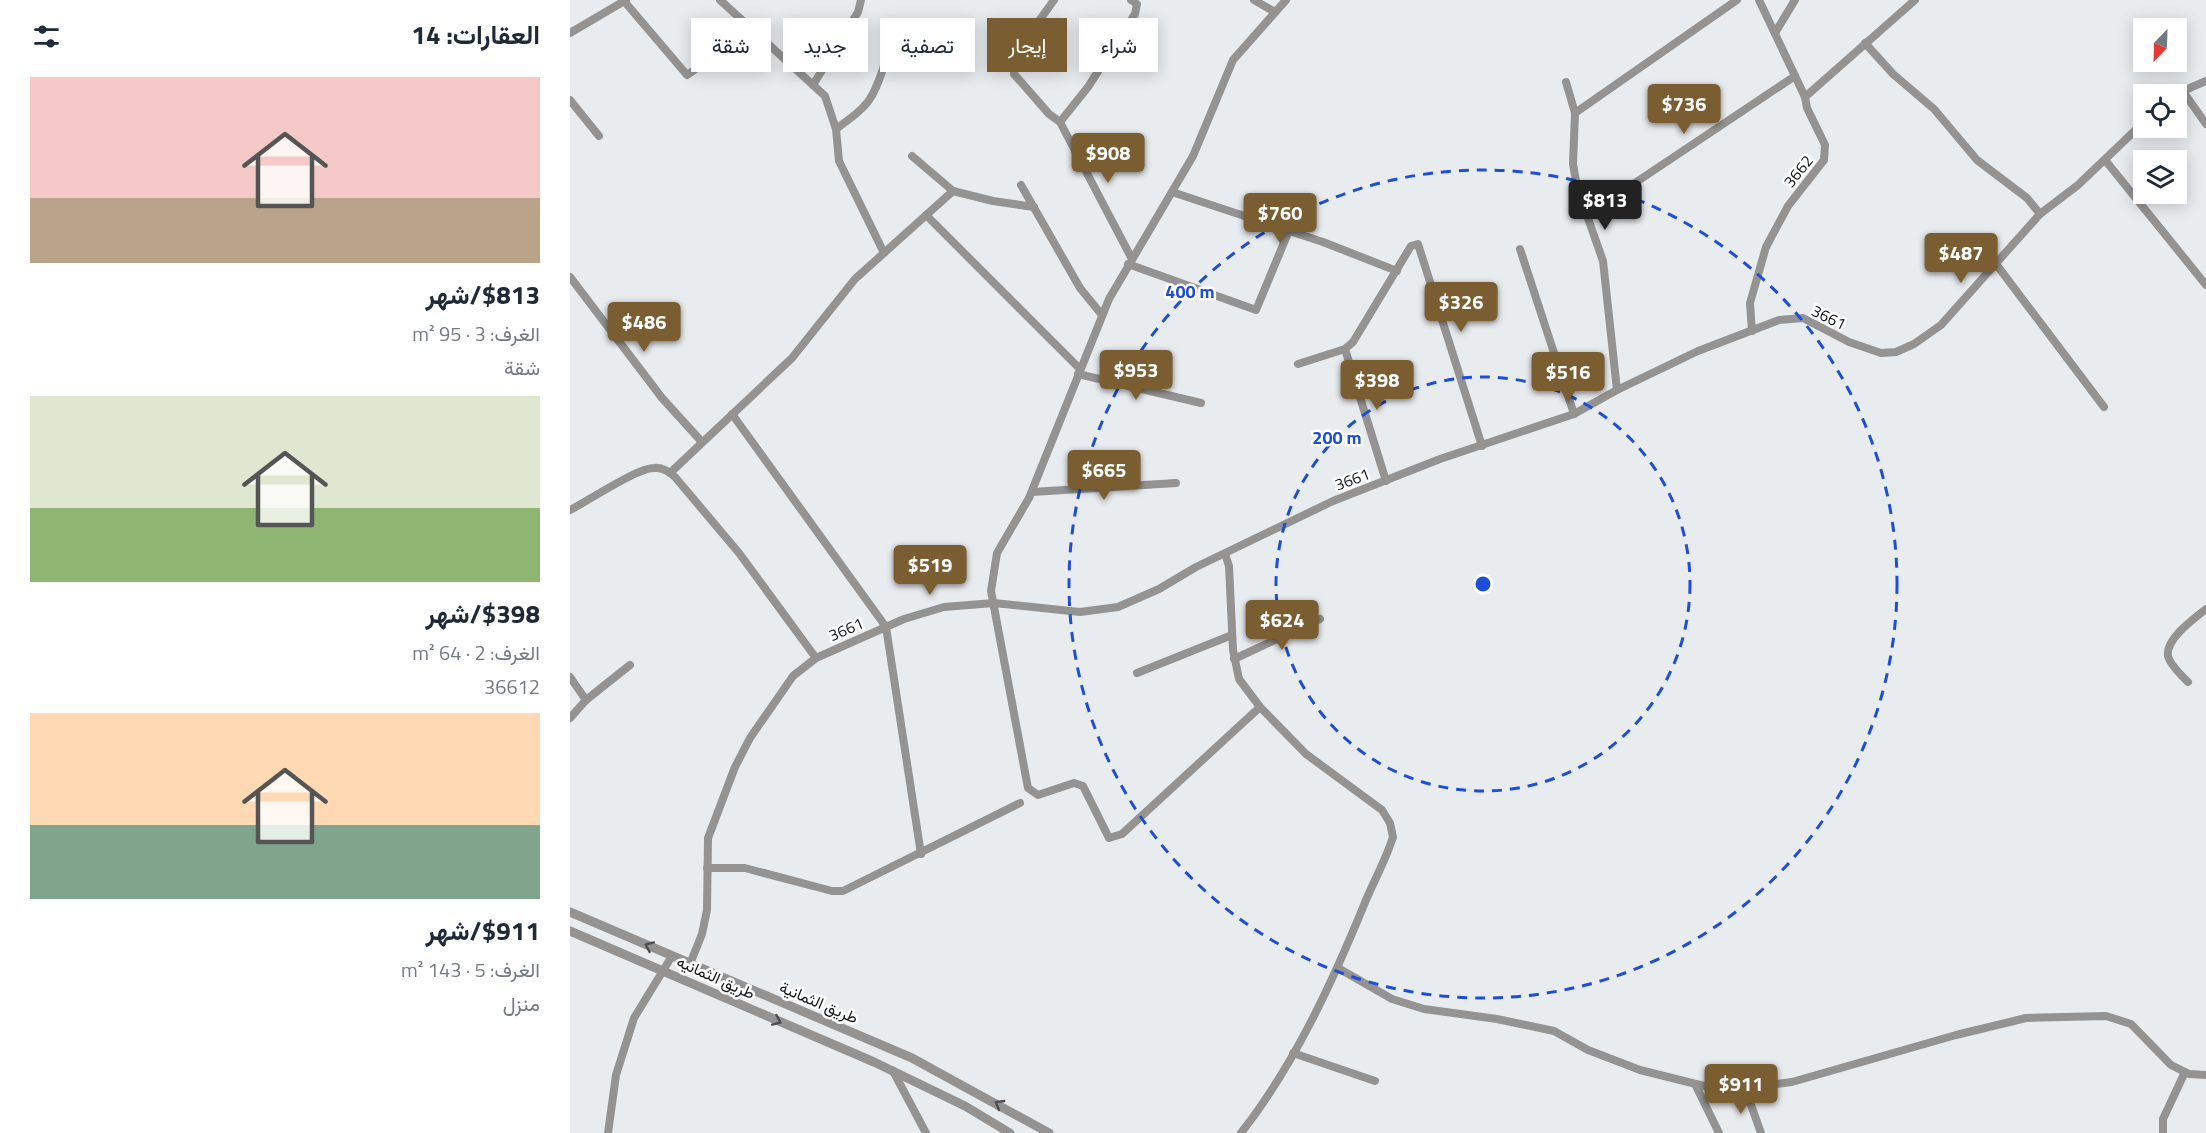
<!DOCTYPE html>
<html lang="ar">
<head>
<meta charset="utf-8">
<style>
  :root { --surface:#fff; --page:#f2f2f3; --text:#1f2937; --muted:#747a83; --accent:#7a5e31 }
  body { margin:0; font-family:"Titillium Web",Vazirmatn,sans-serif; background:var(--page); color:var(--text); direction:rtl; height:100vh; display:flex; flex-direction:column; font-size:22px; white-space:nowrap }
  * { box-sizing:border-box; margin:0 }
  p { font-size:20px; color:var(--muted) }
  .icon { flex:none; width:33px; height:33px; fill:none; stroke:currentColor; stroke-width:2; stroke-linecap:round; stroke-linejoin:round }
  .map { position:relative; flex:1; overflow:hidden; direction:ltr }
  .sheet { display:flex; flex-direction:column; background:var(--surface); width:570px }
  .sheet>* { flex:none }
  .guide { position:absolute; left:18px; top:18px; width:570px; height:54px; direction:rtl; display:flex; gap:12px }
  .needle { width:39px; rotate:203deg }
  .controls { position:absolute; left:1563px; top:18px; display:grid; gap:12px }
  .controls a { display:grid; place-items:center; width:54px; height:54px; border-radius:0px; background:var(--surface); box-shadow:0 3px 15px #0003; font-size:30px }
  .price { position:absolute; translate:-50% -51px; padding:0 14px; border-radius:6px; background:var(--accent); color:#fff; font-size:20px; line-height:39px; filter:drop-shadow(0 2px 3px #0008) }
  .price::after { content:''; position:absolute; left:50%; top:36px; width:18px; height:14px; margin-left:-9px; background:inherit; clip-path:polygon(0 0,100% 0,50% 100%) }
  .price.on { background:#222; color:#fff }
  ul { padding:0; list-style:none }
  li { display:grid; align-content:center; gap:12px; height:318px; padding:0 30px }
  li span { display:grid; place-items:center; height:186px; border-radius:0px; color:#555 }
  li>.icon { margin-inline-start:auto }
  span .icon { width:108px; height:108px; fill:#fffc; stroke-width:1 }
  li b { font-size:26px }
  h2 { display:flex; justify-content:space-between; align-items:center; height:72px; padding:0 30px; font-size:26px }
  .pill { padding:0 21px; border-radius:0px; background:var(--surface); box-shadow:0 3px 15px #0003; font-size:21px; line-height:54px }
  .pill.on { background:var(--accent); color:#fff }
  main { display:flex; flex:1; min-height:0 }
  .map>svg:first-child { display:block }
  .lines { fill:none; stroke-linecap:round; stroke-linejoin:round }
  .minor { stroke:#949392; stroke-width:8 }
  .tertiary { stroke:#949392; stroke-width:9 }
  .oneway { stroke:#4e4e4e }
  .ring { fill:none; stroke:#1d4ed8; stroke-width:3; stroke-dasharray:10 8 }
  .labels { text-anchor:middle; dominant-baseline:central; stroke-width:5; stroke-linejoin:round; paint-order:stroke }
  .street-label { font-size:16px; fill:#151617; stroke:#fff }
  .centre { fill:#1d4ed8; stroke:#fff; stroke-width:3 }
  .ring-label { font-size:18px; text-anchor:middle; font-weight:bold; fill:#1d4ed8; stroke:#fff; stroke-width:5; stroke-linejoin:round; paint-order:stroke }
</style>
</head>
<body>
<main>
<div class="map">
<svg width="1636" height="1133" viewBox="0 0 1636 1133">
  <rect width="100%" height="100%" fill="#e9ecef"/>
  <g class="lines">
    <g class="minor">
      <polyline points="150,0 255,96 266,129 269,161 314,253"/>
      <polyline points="484,0 444,56 444,74 479,114 490,122 562,259"/>
      <polyline points="684,0 705,12"/>
      <polyline points="1189,0 1235,97"/>
      <polyline points="54,1 117,75 183,30"/>
      <polyline points="0,33 56,0"/>
      <polyline points="1205,33 1225,0"/>
      <polyline points="1295,43 1323,74 1364,109 1407,160 1457,198 1470,214"/>
      <polyline points="996,82 1005,113 1003,164 1007,187 1033,261 1047,390"/>
      <polyline points="243,85 288,12 291,0"/>
      <polyline points="1612,90 1636,124"/>
      <polyline points="1606,94 1636,81"/>
      <polyline points="0,100 29,136"/>
      <polyline points="1005,113 1167,0"/>
      <polyline points="490,122 518,87 565,14 567,4 561,0"/>
      <path d="M266 129C299 105 302 102 315 63"/>
      <polyline points="342,156 383,191 423,201 464,207"/>
      <polyline points="1535,160 1636,285"/>
      <polyline points="451,185 510,288 532,315"/>
      <polyline points="602,192 753,242 827,271"/>
      <polyline points="356,215 510,369"/>
      <polyline points="1017,215 1225,76"/>
      <polyline points="950,249 1004,414"/>
      <polyline points="558,264 686,310 718,233"/>
      <polyline points="1426,264 1534,407"/>
      <polyline points="0,277 92,398 132,442"/>
      <polyline points="1182,331 1180,303 1196,247 1218,206 1254,160 1255,145 1237,108 1235,97 1345,0"/>
      <polyline points="775,349 816,481"/>
      <polyline points="728,364 775,349 783,342 841,246 848,244 912,446"/>
      <polyline points="508,374 631,403"/>
      <polyline points="162,414 316,627 351,854"/>
      <polyline points="100,473 222,358 285,279 383,191"/>
      <polyline points="462,492 606,483"/>
      <path d="M0 510C18 501 67 468 84 468 93 467 99 472 105 477L169 553 246 658"/>
      <path d="M655 554 659 566 663 650 669 679 690 707 736 754 812 810 820 823 823 837C816 859 805 879 796 900 763 981 725 1064 671 1133"/>
      <polyline points="664,659 750,619"/>
      <polyline points="567,673 662,635"/>
      <polyline points="0,677 16,700"/>
      <path d="M1618 682C1612 676 1600 665 1598 656 1595 639 1625 618 1636 609"/>
      <polyline points="690,707 552,834 539,838 513,786 504,783 468,795 458,788 421,591 427,553 459,498 539,299 623,156 663,60 716,0"/>
      <polyline points="0,718 16,700 60,665"/>
      <polyline points="137,868 175,868 262,891 273,891 450,803"/>
      <polyline points="120,964 132,934 137,910 138,838 165,767 180,738 223,676 246,658 334,619 374,607 424,603 510,612 548,607 589,589 626,567 763,501 870,459 1004,414 1047,390 1128,351 1209,320 1233,318 1279,342 1311,353 1326,352 1344,344 1371,325 1470,214 1508,185 1574,122"/>
      <polyline points="768,968 822,999 854,1009 927,1019 984,1031 1018,1050 1070,1070 1142,1088 1175,1088 1222,1082 1386,1035 1456,1018 1536,1016 1561,1024 1601,1065 1619,1074 1636,1075"/>
      <polyline points="723,1053 805,1081"/>
      <polyline points="323,1071 356,1133"/>
      <polyline points="1126,1086 1149,1133"/>
      <polyline points="1175,1088 1191,1133"/>
      <polyline points="38,1133 46,1075 64,1018 102,956"/>
      <polyline points="1593,1133 1593,1119 1615,1072"/>
    </g>
    <g class="tertiary">
      <polyline points="0,912 342,1058 479,1133"/>
      <polyline points="0,931 304,1062 395,1106 440,1133"/>
    </g>
  </g>
  <defs><path id="oneway-chevron" d="M-2-3.5L2.5 0L-2 3.5" fill="none" stroke-width="1.6" stroke-linecap="round" stroke-linejoin="round" transform="scale(1.5)"/></defs>
  <g class="oneway">
    <use href="#oneway-chevron" transform="translate(79 946) rotate(-156)"/>
    <use href="#oneway-chevron" transform="translate(207 1021) rotate(24)"/>
    <use href="#oneway-chevron" transform="translate(429 1104) rotate(-150)"/>
  </g>
  <g class="ring">
    <circle cx="913" cy="584" r="207"/>
    <circle cx="913" cy="584" r="414"/>
  </g>
  <g class="labels">
    <g class="street-label">
      <text transform="translate(1228 171) rotate(-51)">3662</text>
      <text transform="translate(1259 317) rotate(26)">3661</text>
      <text transform="translate(782 479) rotate(-20)">3661</text>
      <text transform="translate(276 629) rotate(-23)">3661</text>
      <text transform="translate(146 977) rotate(24)">طريق الثمانيه</text>
      <text transform="translate(249 1002) rotate(23)">طريق الثمانية</text>
    </g>
  </g>
  <circle cx="913" cy="584" r="9" class="centre"/>
  <g class="ring-label">
    <text x="620" y="298">400 m</text>
    <text x="767" y="444">200 m</text>
  </g>
</svg>
<div class="controls">
<a><svg class="needle" viewBox="-14 -14 28 28"><path d="M0-13l5 13h-10z" fill="#e53935"/><path d="M0 13l5-13h-10z" fill="#747a83"/></svg></a>
<a><svg class="icon" aria-label="locate" viewBox="0 0 24 24"><circle cx="12" cy="12" r="6"/><path d="M12 2v4M12 18v4M2 12h4M18 12h4"/></svg></a>
<a><svg class="icon" aria-label="layers" viewBox="0 0 24 24"><path d="M12 4l9 5-9 5-9-5zM3 14l9 5 9-5"/></svg></a>
</div>
<b class="price" style="left:1114px;top:135px">$736</b>
<b class="price" style="left:538px;top:184px">$908</b>
<b class="price on" style="left:1035px;top:231px">$813</b>
<b class="price" style="left:710px;top:244px">$760</b>
<b class="price" style="left:1391px;top:284px">$487</b>
<b class="price" style="left:891px;top:333px">$326</b>
<b class="price" style="left:74px;top:353px">$486</b>
<b class="price" style="left:566px;top:401px">$953</b>
<b class="price" style="left:998px;top:403px">$516</b>
<b class="price" style="left:807px;top:411px">$398</b>
<b class="price" style="left:534px;top:501px">$665</b>
<b class="price" style="left:360px;top:596px">$519</b>
<b class="price" style="left:712px;top:651px">$624</b>
<b class="price" style="left:1171px;top:1115px">$911</b>
<div class="guide">
<a class="pill">شراء</a>
<a class="pill on">إيجار</a>
<a class="pill">تصفية</a>
<a class="pill">جديد</a>
<a class="pill">شقة</a>
</div>
</div>
<section class="sheet">
<h2>العقارات: 14<svg class="icon" aria-label="filters" viewBox="0 0 24 24"><path d="M4 7h16M4 17h16"/><circle cx="9" cy="7" r="2"/><circle cx="15" cy="17" r="2"/></svg></h2>
<ul>
<li><span style="background:linear-gradient(#f6c9c9 65%,#b9a48a 0)"><svg class="icon" aria-label="home" viewBox="0 0 24 24"><path d="M3 11l9-7 9 7M6 9v11h12V9"/></svg></span><div><b>$813/شهر</b><p>الغرف: 3 · 95 m²</p><p>شقة</p></div></li>
<li><span style="background:linear-gradient(#dfe7d0 60%,#8fb573 0)"><svg class="icon" aria-label="home" viewBox="0 0 24 24"><path d="M3 11l9-7 9 7M6 9v11h12V9"/></svg></span><div><b>$398/شهر</b><p>الغرف: 2 · 64 m²</p><p>36612</p></div></li>
<li><span style="background:linear-gradient(#ffd9b3 60%,#7fa58c 0)"><svg class="icon" aria-label="home" viewBox="0 0 24 24"><path d="M3 11l9-7 9 7M6 9v11h12V9"/></svg></span><div><b>$911/شهر</b><p>الغرف: 5 · 143 m²</p><p>منزل</p></div></li>
</ul>
</section>
</main>
</body>
</html>
